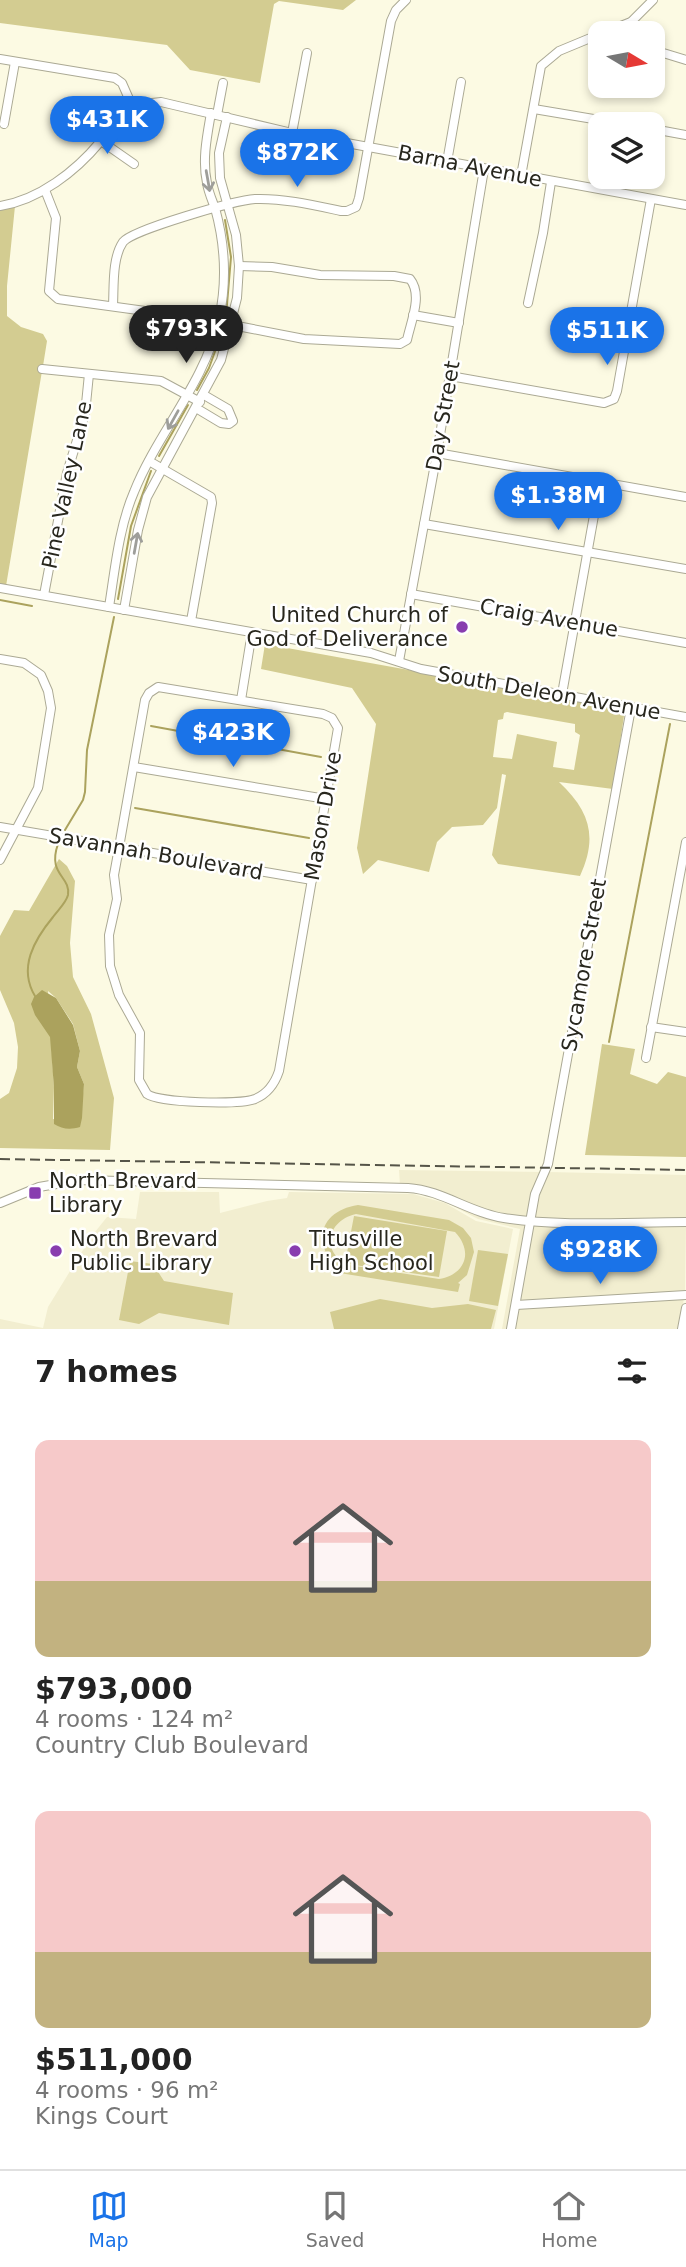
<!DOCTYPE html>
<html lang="en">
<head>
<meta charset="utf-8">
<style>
  :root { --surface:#fff; --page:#f2f2f2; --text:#222; --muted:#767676; --line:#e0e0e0; --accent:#1a73e8 }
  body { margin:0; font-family:"DejaVu Sans",sans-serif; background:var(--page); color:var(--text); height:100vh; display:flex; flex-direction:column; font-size:26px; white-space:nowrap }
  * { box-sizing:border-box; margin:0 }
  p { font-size:23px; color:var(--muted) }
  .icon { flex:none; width:38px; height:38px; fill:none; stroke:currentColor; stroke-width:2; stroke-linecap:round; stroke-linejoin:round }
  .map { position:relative; height:1329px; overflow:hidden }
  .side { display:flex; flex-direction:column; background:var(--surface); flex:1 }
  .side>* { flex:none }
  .needle { width:46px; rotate:100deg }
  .fabs { position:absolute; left:588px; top:21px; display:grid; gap:14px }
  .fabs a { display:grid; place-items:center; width:77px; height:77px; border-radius:14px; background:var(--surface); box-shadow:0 4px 10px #0003; font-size:35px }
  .price { position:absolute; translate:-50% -60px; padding:0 16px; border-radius:24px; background:var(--accent); color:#fff; font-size:23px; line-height:46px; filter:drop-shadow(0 2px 4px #0008) }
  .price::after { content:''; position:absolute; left:50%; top:42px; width:21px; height:16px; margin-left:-10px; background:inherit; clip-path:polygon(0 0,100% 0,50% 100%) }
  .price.active { background:#222; color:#fff }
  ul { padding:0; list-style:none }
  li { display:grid; align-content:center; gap:14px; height:371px; padding:0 35px }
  li span { display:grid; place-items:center; height:217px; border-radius:14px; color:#555 }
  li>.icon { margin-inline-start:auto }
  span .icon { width:126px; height:126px; fill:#fffc; stroke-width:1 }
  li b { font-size:30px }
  h2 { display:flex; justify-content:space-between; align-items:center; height:84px; padding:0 35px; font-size:30px }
  .tabs { display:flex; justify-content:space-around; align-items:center; height:98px; border-top:2px solid var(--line); background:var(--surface); font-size:19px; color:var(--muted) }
  .tabs a { display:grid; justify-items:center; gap:4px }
  .tabs .active { color:var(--accent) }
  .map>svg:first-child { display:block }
  .built { fill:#f2eed0 }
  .green { fill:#d3cc91; fill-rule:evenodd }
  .water { fill:#aba25d }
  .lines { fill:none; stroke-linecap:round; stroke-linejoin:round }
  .stream { stroke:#aba25d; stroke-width:2 }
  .minor-casing { stroke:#aba994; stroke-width:10 }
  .minor { stroke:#fff; stroke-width:8 }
  .rail { stroke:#555448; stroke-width:2; stroke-dasharray:10 5; stroke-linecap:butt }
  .oneway { stroke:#9e9e9a }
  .poi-dot { fill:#883daf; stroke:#fff; stroke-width:2.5 }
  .labels { text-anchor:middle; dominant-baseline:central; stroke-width:5; stroke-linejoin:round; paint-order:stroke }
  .street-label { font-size:21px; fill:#28271e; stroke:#fff }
  .poi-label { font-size:21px; fill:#28271e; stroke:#fff; text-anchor:start }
</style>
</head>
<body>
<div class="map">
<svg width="686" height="1329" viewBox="0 0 686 1329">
  <rect width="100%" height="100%" fill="#fcfae3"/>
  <g class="built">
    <polygon points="399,1170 541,1172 528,1218 481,1210 431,1188 400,1185"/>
    <polygon points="548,1172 686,1175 686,1219 535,1218 538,1195"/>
    <polygon points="140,1192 219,1192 220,1213 267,1201 287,1198 289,1192 413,1194 445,1203 476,1221 513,1229 494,1329 0,1329 0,1319 43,1328 48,1307 91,1237 107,1217 136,1219"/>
    <polygon points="430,1194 480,1216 527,1223 508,1329 502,1329 520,1229 478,1219"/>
    <polygon points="534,1224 686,1225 685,1293 519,1302"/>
    <polygon points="684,1298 679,1329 515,1329 518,1307"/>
  </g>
  <g class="green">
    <polygon points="0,0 356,0 343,10 279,1 274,4 260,83 190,70 167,45 0,23"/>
    <polygon points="15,206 7,286 7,316 21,327 43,334 47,341 43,366 39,366 39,371 42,371 6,586 0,585 0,209"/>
    <path d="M265 644 625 709 613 789 559 782C590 811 598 837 580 876L498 864 492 855 506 775 502 774 497 808 483 825 452 827 437 842 429 872 378 860 363 874 357 848 376 724 352 688 261 669ZM507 712 575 724V732L580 735 574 770 553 767 557 742 517 734 512 759 493 757 498 720 503 719 504 713Z"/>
    <path d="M59 859 67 866 75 881 70 943 73 977 91 1014 114 1098 110 1150 0 1148V1099L9 1093 17 1068 18 1047 14 1023 0 990V936L14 910 29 911ZM48 991 56 998 73 1024 80 1051 77 1067 84 1084 80 1124 53 1119 54 1088Z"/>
    <polygon points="602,1044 635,1049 630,1074 657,1084 668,1072 686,1077 686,1157 585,1155"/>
    <path d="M358 1205 449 1220 463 1228 471 1238 474 1252 467 1275 458 1283 460 1284 458 1292 327 1271 329 1263H332C312 1235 325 1210 358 1205ZM356 1214 455 1232C474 1252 465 1275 439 1279L349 1265 347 1264 439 1277 447 1231 354 1216 345 1263C320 1249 329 1220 356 1214Z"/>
    <polygon points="478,1250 508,1254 498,1306 469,1301"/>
    <polygon points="130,1261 153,1264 164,1281 233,1293 229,1325 159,1313 139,1324 119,1320"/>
    <polygon points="380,1299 432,1308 468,1304 496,1310 491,1329 334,1329 330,1312"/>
  </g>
  <path class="water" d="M42 990 56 998 73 1025 80 1051 77 1067 84 1084 82 1118 80 1127C70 1130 62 1129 54 1124V1088L50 1037 35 1015 31 1004 34 997Z"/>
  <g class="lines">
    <g class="stream">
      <polyline points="225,220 231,257 226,316"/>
      <polyline points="197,390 209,368 222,332"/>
      <polyline points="159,456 188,405"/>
      <polyline points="118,599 131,526 151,471"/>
      <polyline points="0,600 32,606"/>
      <polyline points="151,726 321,757"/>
      <polyline points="135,808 309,838"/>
      <polyline points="65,830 83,800 85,792 87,750 114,617"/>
      <path d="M35 996C18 968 34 940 53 917 58 910 66 903 68 895 71 876 47 875 58 844"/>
      <polyline points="609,1042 670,724"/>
    </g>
    <defs>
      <g id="minor">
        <polyline points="631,22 640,33"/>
        <polyline points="603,33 631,22 653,0"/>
        <polyline points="653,46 660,52 686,60"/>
        <polyline points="0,59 115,78 122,83 133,108"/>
        <polyline points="534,109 623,124"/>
        <polyline points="217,115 223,83"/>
        <polyline points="4,124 15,62"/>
        <polyline points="653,129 686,135"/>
        <polyline points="292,133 307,53"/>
        <polyline points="101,141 134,164"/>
        <polyline points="447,162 461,82"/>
        <polyline points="521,176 541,66 559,51 600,34"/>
        <path d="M45 190 56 218 49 291 58 299 196 318 304 339 400 344 407 340C411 321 423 295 410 279L394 276 320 275 272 267 239 266"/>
        <path d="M0 206C39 200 76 171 100 142 107 133 112 121 120 115 132 106 147 103 161 102L292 133 686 205"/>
        <polyline points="528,303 543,233 551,182"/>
        <path d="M113 305C114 286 112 258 123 242 132 230 236 200 255 199 283 198 313 205 341 211H347L356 207 359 198 391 21 396 10 406 0"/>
        <polyline points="413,315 459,323"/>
        <polyline points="42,369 161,381 200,402"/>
        <polyline points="450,376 604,403 614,399 617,391 651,199"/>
        <polyline points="196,408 221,423 229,424 233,421 228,409 204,395"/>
        <polyline points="437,453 686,497"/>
        <polyline points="149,461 211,497 212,503 191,621"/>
        <polyline points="424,524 686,569"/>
        <polyline points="0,588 371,653 421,669 686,717"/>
        <polyline points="411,594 686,643"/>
        <polyline points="44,595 67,473 85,414 89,374"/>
        <path d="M109 607C115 569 119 527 134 492 158 432 205 383 219 319 227 282 225 244 215 208 212 200 208 191 207 183 202 160 207 136 211 113"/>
        <polyline points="124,610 138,530 147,497 221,360 237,298 239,266 236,235 220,178 219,153 227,117"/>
        <polyline points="0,659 24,663 41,675 48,691 51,708 38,788 0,860"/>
        <polyline points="399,661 437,453 484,169"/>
        <path d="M158 687 323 714 332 718 338 728 279 1071C275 1083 267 1094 255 1099 239 1105 160 1103 147 1094L139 1080 140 1033 119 995 110 966 109 935 117 899 114 875 118 853 145 700 149 693Z"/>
        <polyline points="562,694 600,482"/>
        <polyline points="241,700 252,632"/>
        <polyline points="134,767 326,799"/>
        <polyline points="0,827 312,880"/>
        <polyline points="651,1027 686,1032"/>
        <polyline points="646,1058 686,842"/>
        <path d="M0 1203 39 1187 79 1180 408 1188C442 1190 470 1213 504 1218 562 1227 627 1222 686 1222"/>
        <polyline points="516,1305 686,1295"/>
        <polyline points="511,1329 535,1194 548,1164 631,708"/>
        <polyline points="682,1329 686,1308"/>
      </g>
    </defs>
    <use href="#minor" class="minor-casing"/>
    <use href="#minor" class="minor"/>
    <polyline class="rail" points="0,1159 686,1170"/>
  </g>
  <defs><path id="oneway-shaft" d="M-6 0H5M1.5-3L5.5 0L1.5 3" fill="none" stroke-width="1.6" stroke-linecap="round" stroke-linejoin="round" transform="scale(1.75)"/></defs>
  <g class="oneway">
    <use href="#oneway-shaft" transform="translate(208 181) rotate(80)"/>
    <use href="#oneway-shaft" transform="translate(173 420) rotate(119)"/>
    <use href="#oneway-shaft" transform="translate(136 543) rotate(-80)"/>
  </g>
  <g class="poi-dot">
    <circle cx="462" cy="627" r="7"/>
    <rect x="28" y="1186" width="14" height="14" rx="3.5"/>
    <circle cx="56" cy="1251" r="7"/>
    <circle cx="295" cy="1251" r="7"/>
  </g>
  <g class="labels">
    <g class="street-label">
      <text transform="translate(470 166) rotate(11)">Barna Avenue</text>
      <text transform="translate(443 416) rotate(-80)">Day Street</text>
      <text transform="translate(67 485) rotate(-78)">Pine Valley Lane</text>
      <text transform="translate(549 618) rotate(10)">Craig Avenue</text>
      <text transform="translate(549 693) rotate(10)">South Deleon Avenue</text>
      <text transform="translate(323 816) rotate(-80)">Mason Drive</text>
      <text transform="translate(156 854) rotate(10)">Savannah Boulevard</text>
      <text transform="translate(584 965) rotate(-80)">Sycamore Street</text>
    </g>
    <g class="poi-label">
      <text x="448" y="615" text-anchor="end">United Church of<tspan x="448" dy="24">God of Deliverance</tspan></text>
      <text x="49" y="1181">North Brevard<tspan x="49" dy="24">Library</tspan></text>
      <text x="70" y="1239">North Brevard<tspan x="70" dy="24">Public Library</tspan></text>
      <text x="309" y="1239">Titusville<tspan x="309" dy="24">High School</tspan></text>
    </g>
  </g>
</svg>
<div class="fabs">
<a><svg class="needle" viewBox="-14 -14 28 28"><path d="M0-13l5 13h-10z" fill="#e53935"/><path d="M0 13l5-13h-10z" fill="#767676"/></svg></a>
<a><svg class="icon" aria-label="layers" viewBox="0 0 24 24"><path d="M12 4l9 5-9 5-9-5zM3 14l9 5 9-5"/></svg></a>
</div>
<b class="price" style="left:107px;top:156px">$431K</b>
<b class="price" style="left:297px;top:189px">$872K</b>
<b class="price active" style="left:186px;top:365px">$793K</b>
<b class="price" style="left:607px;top:367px">$511K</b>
<b class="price" style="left:558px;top:532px">$1.38M</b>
<b class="price" style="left:233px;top:769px">$423K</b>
<b class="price" style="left:600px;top:1286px">$928K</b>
</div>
<section class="side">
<h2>7 homes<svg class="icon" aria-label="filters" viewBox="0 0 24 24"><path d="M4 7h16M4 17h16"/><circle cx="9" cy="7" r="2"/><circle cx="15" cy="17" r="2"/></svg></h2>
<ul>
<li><span style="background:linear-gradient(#f6c9c9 65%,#c2b280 0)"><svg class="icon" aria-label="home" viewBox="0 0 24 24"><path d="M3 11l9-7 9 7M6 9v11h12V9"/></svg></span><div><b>$793,000</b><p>4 rooms · 124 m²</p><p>Country Club Boulevard</p></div></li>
<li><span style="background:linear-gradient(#f6c9c9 65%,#c2b280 0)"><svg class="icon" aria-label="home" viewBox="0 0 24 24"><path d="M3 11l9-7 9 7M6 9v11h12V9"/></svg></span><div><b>$511,000</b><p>4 rooms · 96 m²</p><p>Kings Court</p></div></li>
</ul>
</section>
<nav class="tabs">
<a class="active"><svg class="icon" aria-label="map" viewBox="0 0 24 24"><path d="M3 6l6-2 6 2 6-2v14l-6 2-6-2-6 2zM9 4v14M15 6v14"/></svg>Map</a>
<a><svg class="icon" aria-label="saved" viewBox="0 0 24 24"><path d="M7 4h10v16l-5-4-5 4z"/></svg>Saved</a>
<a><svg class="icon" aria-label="home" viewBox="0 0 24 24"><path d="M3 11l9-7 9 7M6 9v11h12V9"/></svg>Home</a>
</nav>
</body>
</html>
